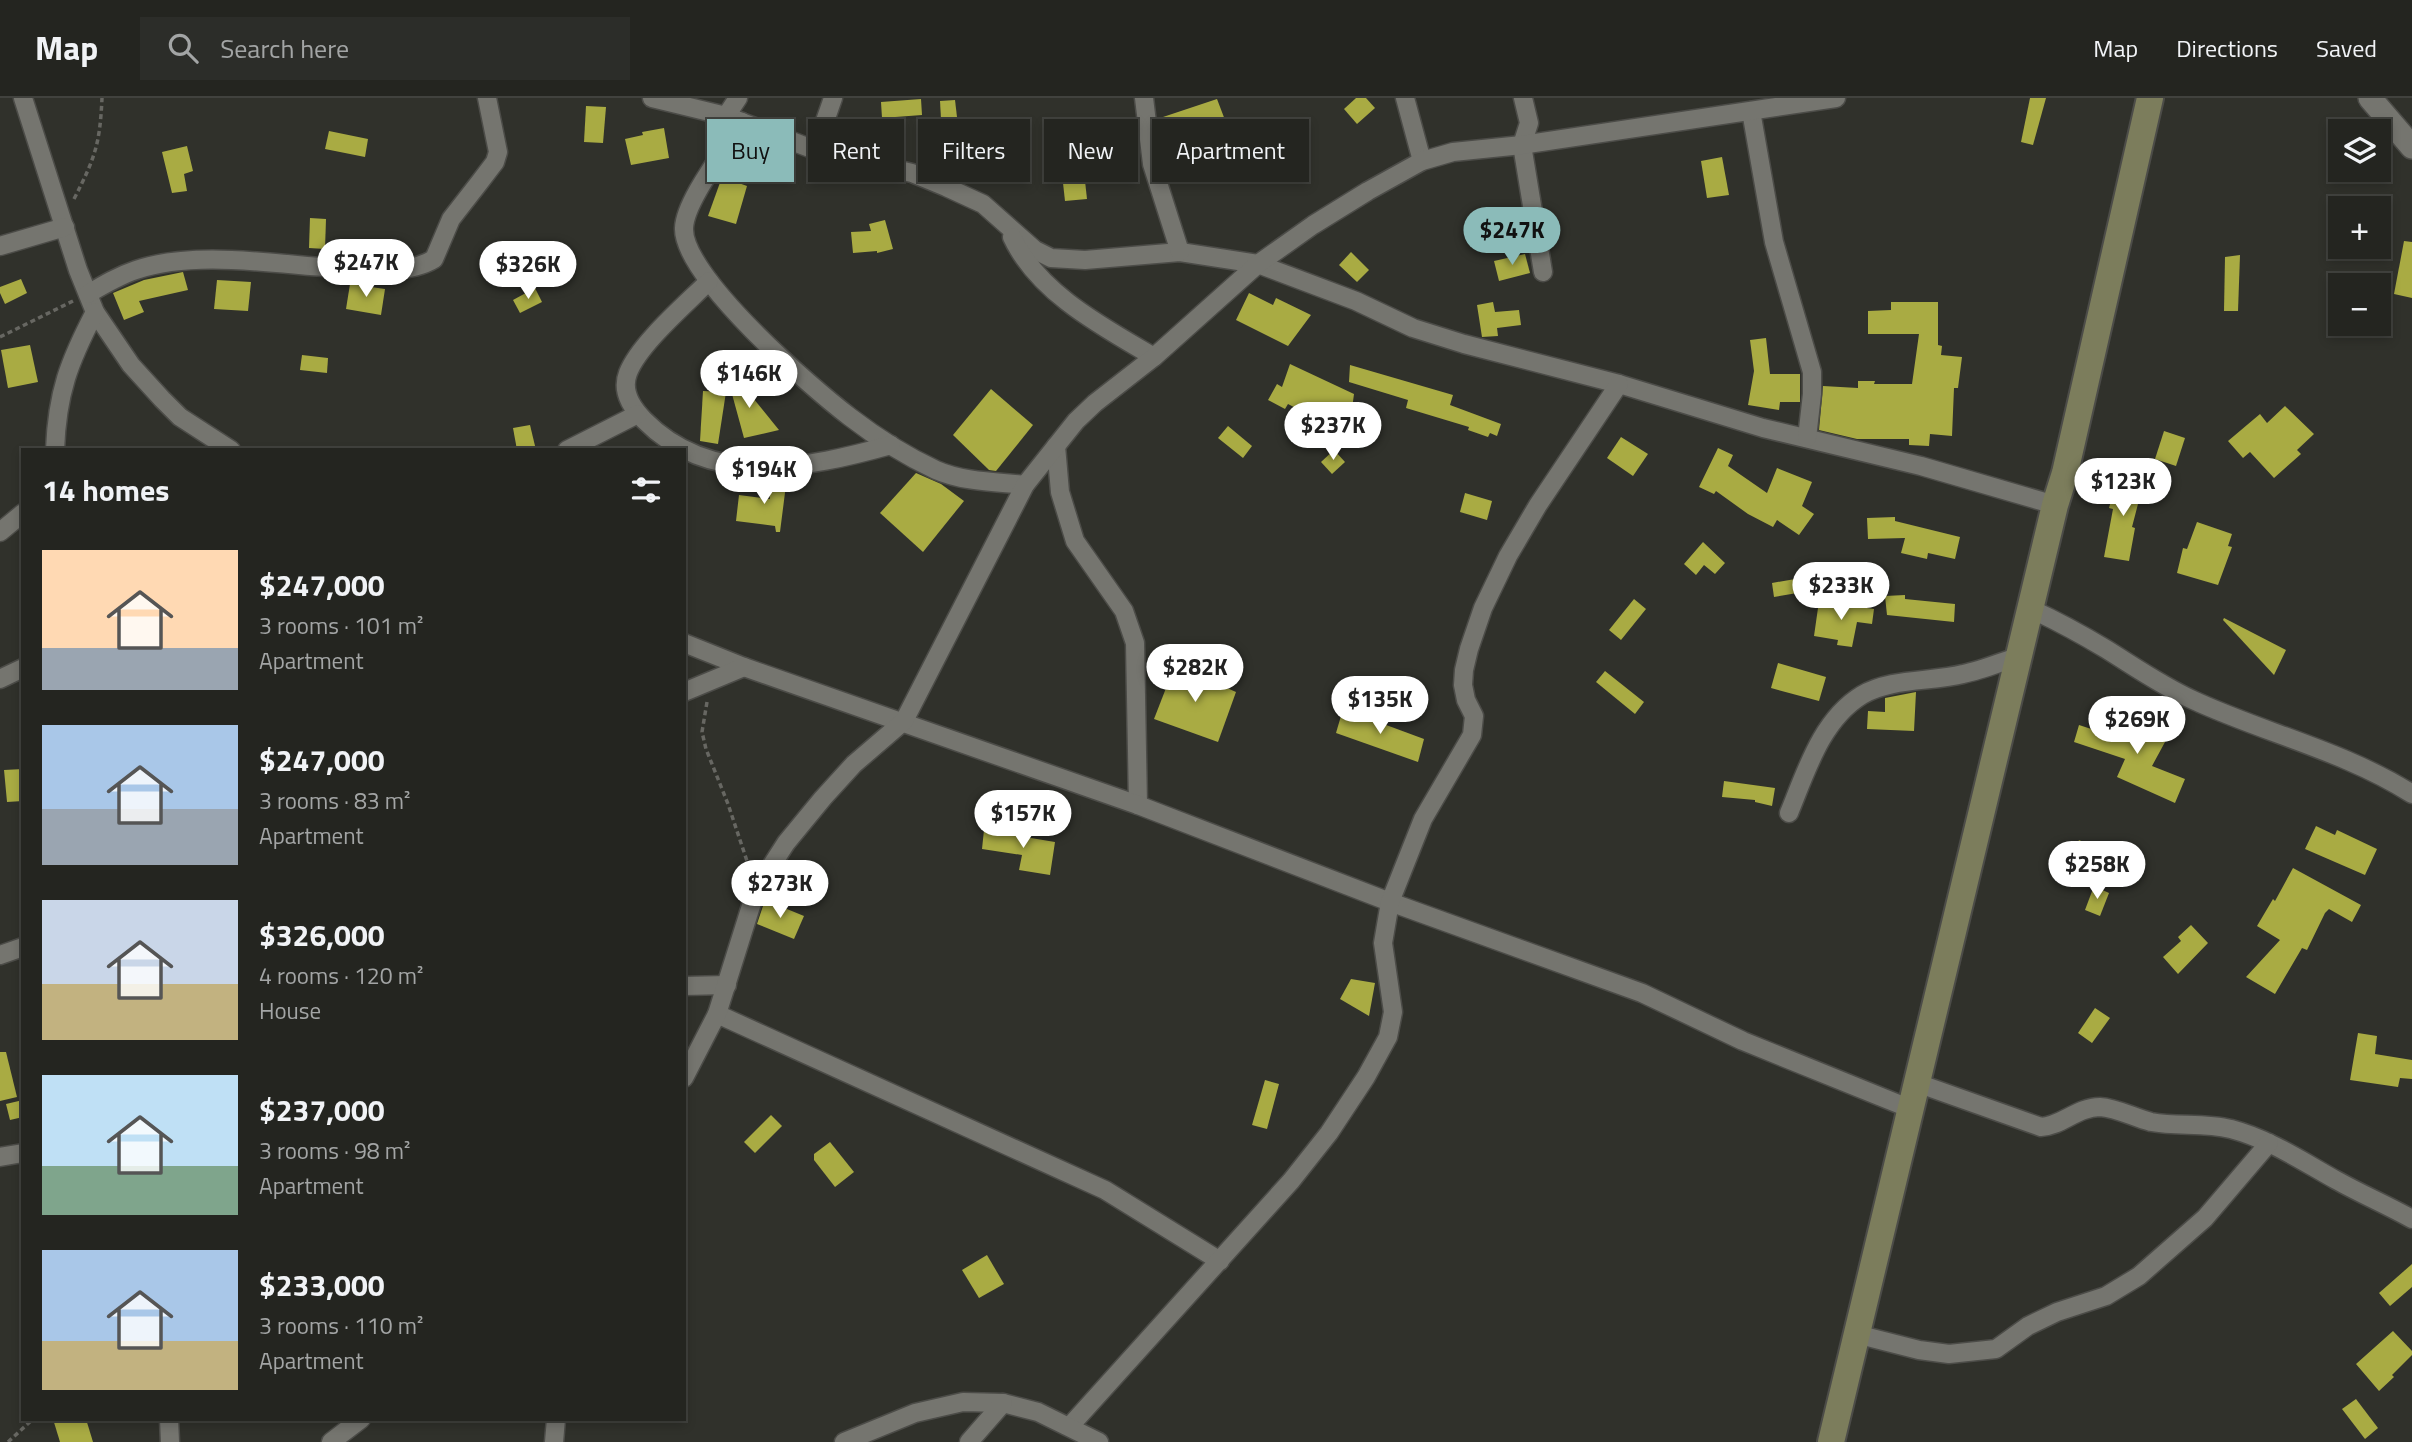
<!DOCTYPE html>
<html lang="en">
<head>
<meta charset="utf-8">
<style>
  :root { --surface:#242520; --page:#2c2d29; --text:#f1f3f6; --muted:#a3a5a5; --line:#41423e; --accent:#8bbbb9 }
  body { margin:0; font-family:"Titillium Web",sans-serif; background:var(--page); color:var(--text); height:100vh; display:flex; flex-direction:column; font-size:26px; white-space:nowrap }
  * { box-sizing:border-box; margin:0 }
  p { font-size:23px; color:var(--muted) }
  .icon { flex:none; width:38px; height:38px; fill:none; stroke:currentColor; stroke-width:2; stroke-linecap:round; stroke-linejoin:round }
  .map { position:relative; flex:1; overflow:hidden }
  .side { position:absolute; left:21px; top:350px; width:665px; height:973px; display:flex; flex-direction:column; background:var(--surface); border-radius:0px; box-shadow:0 4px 10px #0003,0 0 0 2px var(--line) }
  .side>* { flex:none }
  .banner { position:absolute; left:707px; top:21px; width:665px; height:63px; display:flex; gap:14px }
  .tools { position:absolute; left:2328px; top:21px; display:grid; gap:14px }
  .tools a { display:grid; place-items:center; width:63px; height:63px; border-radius:0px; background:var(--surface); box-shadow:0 4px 10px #0003,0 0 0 2px var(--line); font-size:35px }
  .price { position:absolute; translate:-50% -60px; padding:0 16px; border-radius:24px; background:#fff; color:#222; font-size:23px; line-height:46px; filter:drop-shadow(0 2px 4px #0008) }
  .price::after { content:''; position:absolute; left:50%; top:42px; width:21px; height:16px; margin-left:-10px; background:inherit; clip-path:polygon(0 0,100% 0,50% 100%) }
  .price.selected { background:var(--accent); color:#111 }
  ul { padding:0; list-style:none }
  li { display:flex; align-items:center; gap:21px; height:175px; padding:0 21px }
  li span { display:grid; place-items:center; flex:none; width:196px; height:140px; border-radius:0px; color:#555 }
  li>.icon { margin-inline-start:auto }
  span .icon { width:84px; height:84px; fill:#fffc; stroke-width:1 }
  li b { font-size:30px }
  h2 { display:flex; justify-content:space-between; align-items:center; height:84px; padding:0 21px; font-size:30px }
  .tag { padding:0 24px; border-radius:0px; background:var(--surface); box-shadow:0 4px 10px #0003,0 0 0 2px var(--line); font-size:24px; line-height:63px }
  .tag.selected { background:var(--accent); color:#111 }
  header { display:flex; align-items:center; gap:42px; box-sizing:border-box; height:98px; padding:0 35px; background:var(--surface); border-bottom:2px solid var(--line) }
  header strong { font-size:33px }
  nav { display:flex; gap:38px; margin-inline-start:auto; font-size:24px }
  .search { width:490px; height:63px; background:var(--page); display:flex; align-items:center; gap:18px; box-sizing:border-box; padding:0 24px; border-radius:0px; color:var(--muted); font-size:26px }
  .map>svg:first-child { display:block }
  .building { fill:#a9ab43 }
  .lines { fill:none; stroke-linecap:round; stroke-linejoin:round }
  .minor-casing { stroke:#4c4c48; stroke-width:21 }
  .tertiary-casing { stroke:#4c4c48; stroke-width:26 }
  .secondary-casing { stroke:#4c4c48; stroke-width:30 }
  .path { stroke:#676762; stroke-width:3.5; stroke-dasharray:5 3.5; stroke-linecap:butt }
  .minor { stroke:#75756f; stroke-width:18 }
  .tertiary { stroke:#75756f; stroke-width:23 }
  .secondary { stroke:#7c7d5c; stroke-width:26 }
</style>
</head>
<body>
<header>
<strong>Map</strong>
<div class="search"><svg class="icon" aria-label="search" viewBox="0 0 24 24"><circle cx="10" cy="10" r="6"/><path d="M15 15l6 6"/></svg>Search here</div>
<nav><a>Map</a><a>Directions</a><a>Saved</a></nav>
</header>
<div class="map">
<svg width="2412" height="1344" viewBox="0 0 2412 1344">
  <rect width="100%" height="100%" fill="#30312b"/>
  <g class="building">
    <polygon points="1356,0 1366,0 1375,10 1357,26 1344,11"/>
    <polygon points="2030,0 2046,0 2033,47 2021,44"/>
    <polygon points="921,1 922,17 882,20 881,4"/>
    <polygon points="1217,1 1225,22 1205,29 1214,44 1185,62 1175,46 1170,48 1163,19"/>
    <polygon points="955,2 957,19 941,21 940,3"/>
    <polygon points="586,8 606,9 603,45 584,44"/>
    <polygon points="1101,25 1117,25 1118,40 1122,40 1124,58 1091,61 1089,43 1102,42"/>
    <polygon points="836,26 859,31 856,47 831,42"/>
    <polygon points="664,30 669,60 631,67 625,41 643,37 642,34"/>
    <polygon points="329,33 368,41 365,59 325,51"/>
    <polygon points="187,48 193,73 184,76 187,93 172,95 162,54"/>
    <polygon points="927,56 967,57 962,79 927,69"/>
    <polygon points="1722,59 1729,97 1707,100 1701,63"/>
    <polygon points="722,79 747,88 736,126 708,118"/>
    <polygon points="1085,83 1087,101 1065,103 1063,85"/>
    <polygon points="310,120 326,121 325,151 309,150"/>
    <polygon points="885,122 893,151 877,155 877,153 853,155 851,134 871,133 869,126"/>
    <polygon points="2404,143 2412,144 2412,200 2394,196"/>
    <polygon points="1351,154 1369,172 1357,184 1339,167"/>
    <polygon points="1525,156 1530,175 1499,183 1494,163"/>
    <polygon points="2240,157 2238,213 2224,213 2225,159"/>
    <polygon points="183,174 188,192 139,203 144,214 124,222 113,195 144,182"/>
    <polygon points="21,181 27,195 5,206 0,195 0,189"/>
    <polygon points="217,182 251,184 248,213 214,211"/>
    <polygon points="350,186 385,191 381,217 346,211"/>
    <polygon points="535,190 542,204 520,215 513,202"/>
    <polygon points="1249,195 1273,207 1276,200 1311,217 1288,248 1236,222"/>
    <polygon points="1493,204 1495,214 1519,212 1521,227 1497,230 1498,238 1482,239 1477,207"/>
    <polygon points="1891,204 1938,204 1938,247 1942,248 1941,257 1962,259 1958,290 1954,290 1952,338 1930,336 1929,348 1909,347 1909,341 1857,341 1819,332 1823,288 1858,290 1858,283 1875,283 1874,286 1912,286 1919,236 1868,236 1868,213 1891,212"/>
    <polygon points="1766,240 1770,276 1800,276 1800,304 1780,304 1779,312 1748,307 1754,273 1750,242"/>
    <polygon points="30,247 38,284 8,290 1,252"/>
    <polygon points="302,257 328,260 327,275 300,272"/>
    <polygon points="723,263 779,332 744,340"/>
    <polygon points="1290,266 1354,296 1350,326 1341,318 1334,330 1288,306 1285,311 1268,302 1277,286 1282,289"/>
    <polygon points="1350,267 1453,297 1450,307 1501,326 1497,338 1490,335 1488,339 1468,332 1469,329 1406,310 1408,302 1349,284"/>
    <polygon points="991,291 1033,327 996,373 989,372 953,337"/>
    <polygon points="703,293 726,294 718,346 700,343"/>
    <polygon points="2285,308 2314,336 2297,352 2301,356 2274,380 2250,354 2243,360 2228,343 2260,316 2267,325"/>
    <polygon points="530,327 536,352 517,352 513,330"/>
    <polygon points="1228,328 1252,348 1243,360 1218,340"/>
    <polygon points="2164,333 2185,340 2176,368 2155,361"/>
    <polygon points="1621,339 1648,356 1633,378 1607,360"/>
    <polygon points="1718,350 1733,357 1728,368 1767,395 1777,370 1812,384 1802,408 1814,416 1799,437 1777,422 1773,429 1748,416 1716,393 1714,396 1699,389"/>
    <polygon points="1334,352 1345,364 1332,376 1321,364"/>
    <polygon points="916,375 941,386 964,403 923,454 880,415"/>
    <polygon points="2118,377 2144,383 2132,429 2135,430 2129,463 2104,459 2113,411 2109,410"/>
    <polygon points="787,379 780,434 776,434 775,428 736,423 739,397 770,401 767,380"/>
    <polygon points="1465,395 1492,403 1487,422 1460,414"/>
    <polygon points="1895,419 1895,423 1960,439 1955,461 1928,455 1927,461 1901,455 1905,440 1868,441 1867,420"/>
    <polygon points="2197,424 2232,436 2228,448 2232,449 2218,487 2177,475 2183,450 2187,451"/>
    <polygon points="1703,444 1725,465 1715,476 1704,467 1696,477 1684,466"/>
    <polygon points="1801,480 1803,494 1774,499 1772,485"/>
    <polygon points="1905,497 1905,501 1955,506 1954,524 1887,517 1885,498"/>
    <polygon points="1634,501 1646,511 1621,542 1609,532"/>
    <polygon points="1819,503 1874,511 1872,526 1857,524 1852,549 1837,547 1838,542 1814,538"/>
    <polygon points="2224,520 2286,552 2274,577 2223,522"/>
    <polygon points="1778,565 1826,579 1819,603 1771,590"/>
    <polygon points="1175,567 1236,594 1218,644 1154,621"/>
    <polygon points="1605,573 1644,604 1635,616 1596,584"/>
    <polygon points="1916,594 1914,633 1867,631 1868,613 1885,614 1885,600"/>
    <polygon points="1343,611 1424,641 1418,664 1336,635"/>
    <polygon points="2139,616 2171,633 2152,668 2185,681 2175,705 2117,679 2125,661 2074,644 2079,627 2125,642"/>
    <polygon points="23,671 23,703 7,704 4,672"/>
    <polygon points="1724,683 1775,690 1772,708 1755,704 1755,702 1722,699"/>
    <polygon points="2316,728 2335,737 2337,732 2377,751 2365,777 2305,751"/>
    <polygon points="984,732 1055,744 1050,777 1019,772 1022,757 982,751"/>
    <polygon points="2079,742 2099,751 2087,782 2066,773"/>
    <polygon points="2293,770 2361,807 2352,824 2329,811 2325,815 2307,852 2302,850 2275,896 2246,879 2280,842 2257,828 2273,801 2275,803"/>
    <polygon points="2094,788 2109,795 2100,818 2085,812"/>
    <polygon points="765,802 804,818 794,841 757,826"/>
    <polygon points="2191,827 2208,845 2178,876 2163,859 2181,843 2178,839"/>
    <polygon points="1351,881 1375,885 1369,918 1340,901"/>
    <polygon points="2095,910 2110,920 2092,945 2078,935"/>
    <polygon points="2358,935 2377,938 2375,956 2412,962 2412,981 2400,980 2398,989 2350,982"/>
    <polygon points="0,954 6,954 17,999 0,1003"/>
    <polygon points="1265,982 1279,986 1267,1031 1252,1027"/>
    <polygon points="23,1002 23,1019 10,1022 6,1006"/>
    <polygon points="771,1017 782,1028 755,1055 744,1044"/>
    <polygon points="830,1044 854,1074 835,1089 814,1062 814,1056"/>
    <polygon points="987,1157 1004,1186 979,1200 962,1172"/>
    <polygon points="2412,1166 2412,1189 2390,1208 2379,1195"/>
    <polygon points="2393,1233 2412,1253 2412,1257 2392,1277 2394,1279 2379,1293 2356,1266"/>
    <polygon points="2356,1301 2378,1330 2365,1341 2342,1311"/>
    <polygon points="53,1321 86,1321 93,1344 60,1344"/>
  </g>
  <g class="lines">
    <defs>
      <g id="minor">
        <polyline points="23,0 78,172 95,214 131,267 162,301 180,319 231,352"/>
        <polyline points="652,0 726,18 815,52 912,75 946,89 983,106 1035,152 1051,160 1085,162 1180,154 1258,166 1356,203 1413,230 1464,246 1619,286 1763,330 1921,368 2055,407"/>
        <polyline points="1144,0 1152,66 1180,154"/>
        <polyline points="1405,0 1422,63"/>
        <polyline points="1523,0 1529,25 1522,47 1543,174"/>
        <polyline points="1751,13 1774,144 1812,274 1812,296 1807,340"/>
        <polyline points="726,18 738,0"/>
        <path d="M742 24C727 50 685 102 684 130 682 178 812 290 850 319 876 339 906 358 936 372 963 384 997 384 1025 387"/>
        <polyline points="815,52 833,0"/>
        <path d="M1012 139C1038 195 1103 229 1154 259"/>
        <polyline points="0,148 65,129"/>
        <path d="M709 183C686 206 639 246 628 275 621 293 632 310 644 322 712 391 808 370 891 347"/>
        <path d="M88 196C103 187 118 178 136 172 194 152 273 166 334 170 363 172 408 177 434 161L451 121 479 85 495 64 498 54 487 0"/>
        <polyline points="1056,348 1060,394 1075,443 1124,513 1135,545 1138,707"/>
        <path d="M55 352C57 295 69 264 95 214"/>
        <polyline points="567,352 638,316"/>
        <polyline points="0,434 23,415"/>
        <path d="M2031 511C2057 523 2081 536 2106 551 2135 569 2162 588 2193 602 2264 635 2347 654 2412 696"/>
        <polyline points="684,545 744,569 1138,707 1390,804 1642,895 1743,943 1911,1011"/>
        <polyline points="0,581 23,570"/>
        <polyline points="684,594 744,569"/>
        <path d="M1789 715C1806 674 1821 622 1862 597 1891 580 1931 584 1963 576 1982 572 2001 564 2020 558"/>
        <polyline points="0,857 23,849"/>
        <polyline points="684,888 727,887"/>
        <polyline points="717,916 1105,1092 1220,1163"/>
        <polyline points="684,980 717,916 756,792 786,745 823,700 854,666 904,623 1025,387 1076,323 1095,305 1154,259 1258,166 1313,127 1368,93 1422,63 1453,54 1522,47 1836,0"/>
        <path d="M1917 985 2041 1029C2062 1028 2077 1009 2100 1009 2117 1010 2135 1020 2151 1024 2178 1029 2204 1024 2231 1031 2269 1041 2302 1063 2336 1082 2361 1096 2387 1107 2412 1121"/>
        <polyline points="0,1059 23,1055"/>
        <polyline points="1856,1236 1919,1252 1949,1256 1996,1251 2028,1228 2057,1214 2106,1198 2139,1178 2205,1120 2269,1045"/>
        <polyline points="169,1321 170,1344"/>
        <polyline points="1070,1328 1291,1083 1329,1035 1366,979 1388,939 1393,914 1383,845 1390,804 1423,721 1472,637 1474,618 1466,602 1463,587 1464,572 1469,551 1483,510 1508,458 1538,407 1619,286"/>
        <polyline points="331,1344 361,1321"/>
        <polyline points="554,1344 556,1321"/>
        <polyline points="844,1344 915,1315 963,1304 1003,1305 1038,1314 1099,1344"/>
        <polyline points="969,1344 1003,1305"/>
      </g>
      <polyline id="tertiary" points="2370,0 2412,49"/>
      <polyline id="secondary" points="1831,1344 2055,407 2065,375 2150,0"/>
    </defs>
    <use href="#minor" class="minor-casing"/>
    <use href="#tertiary" class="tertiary-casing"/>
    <use href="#secondary" class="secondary-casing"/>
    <g class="path">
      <path d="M74 101C95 60 100 46 102 0"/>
      <polyline points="0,239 73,203"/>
      <polyline points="707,604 702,634 706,651 728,706 749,769"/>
      <polyline points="8,1344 33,1321"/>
    </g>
    <use href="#minor" class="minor"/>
    <use href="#tertiary" class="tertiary"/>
    <use href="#secondary" class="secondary"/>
  </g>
</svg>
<div class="tools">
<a><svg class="icon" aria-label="layers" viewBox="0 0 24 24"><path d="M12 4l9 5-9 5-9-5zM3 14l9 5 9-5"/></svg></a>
<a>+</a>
<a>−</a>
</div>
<b class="price selected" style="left:1512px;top:169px">$247K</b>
<b class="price" style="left:366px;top:201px">$247K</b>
<b class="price" style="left:528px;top:203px">$326K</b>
<b class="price" style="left:749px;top:312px">$146K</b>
<b class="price" style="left:1333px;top:364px">$237K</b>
<b class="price" style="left:764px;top:408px">$194K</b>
<b class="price" style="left:2123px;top:420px">$123K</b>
<b class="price" style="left:1841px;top:524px">$233K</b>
<b class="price" style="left:1195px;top:606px">$282K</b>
<b class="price" style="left:1380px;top:638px">$135K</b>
<b class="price" style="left:2137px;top:658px">$269K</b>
<b class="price" style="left:1023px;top:752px">$157K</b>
<b class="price" style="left:2097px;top:803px">$258K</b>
<b class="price" style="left:780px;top:822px">$273K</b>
<div class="banner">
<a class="tag selected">Buy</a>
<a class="tag">Rent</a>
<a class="tag">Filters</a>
<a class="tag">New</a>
<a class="tag">Apartment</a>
</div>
<section class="side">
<h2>14 homes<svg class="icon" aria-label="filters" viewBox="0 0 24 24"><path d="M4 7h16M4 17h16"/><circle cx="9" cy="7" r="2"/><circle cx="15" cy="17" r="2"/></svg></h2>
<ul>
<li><span style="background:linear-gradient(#ffd9b3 70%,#9aa5b1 0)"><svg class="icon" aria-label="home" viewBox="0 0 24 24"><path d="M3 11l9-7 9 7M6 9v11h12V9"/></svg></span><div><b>$247,000</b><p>3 rooms · 101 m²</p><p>Apartment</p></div></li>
<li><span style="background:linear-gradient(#a9c7e8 60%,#9aa5b1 0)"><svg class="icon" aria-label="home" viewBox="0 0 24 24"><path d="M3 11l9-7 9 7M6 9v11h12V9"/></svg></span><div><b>$247,000</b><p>3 rooms · 83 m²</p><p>Apartment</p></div></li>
<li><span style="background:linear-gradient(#c9d6e8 60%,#c2b280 0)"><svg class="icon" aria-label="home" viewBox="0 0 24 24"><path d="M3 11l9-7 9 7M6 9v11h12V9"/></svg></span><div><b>$326,000</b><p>4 rooms · 120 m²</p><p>House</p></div></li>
<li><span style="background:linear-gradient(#bfe0f5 65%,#7fa58c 0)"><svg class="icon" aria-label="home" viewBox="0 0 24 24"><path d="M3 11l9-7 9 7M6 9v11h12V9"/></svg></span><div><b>$237,000</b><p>3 rooms · 98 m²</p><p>Apartment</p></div></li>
<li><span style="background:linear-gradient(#a9c7e8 65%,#c2b280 0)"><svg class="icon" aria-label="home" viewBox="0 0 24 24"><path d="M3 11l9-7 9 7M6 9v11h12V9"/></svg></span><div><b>$233,000</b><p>3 rooms · 110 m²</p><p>Apartment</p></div></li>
</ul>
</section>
</div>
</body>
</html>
